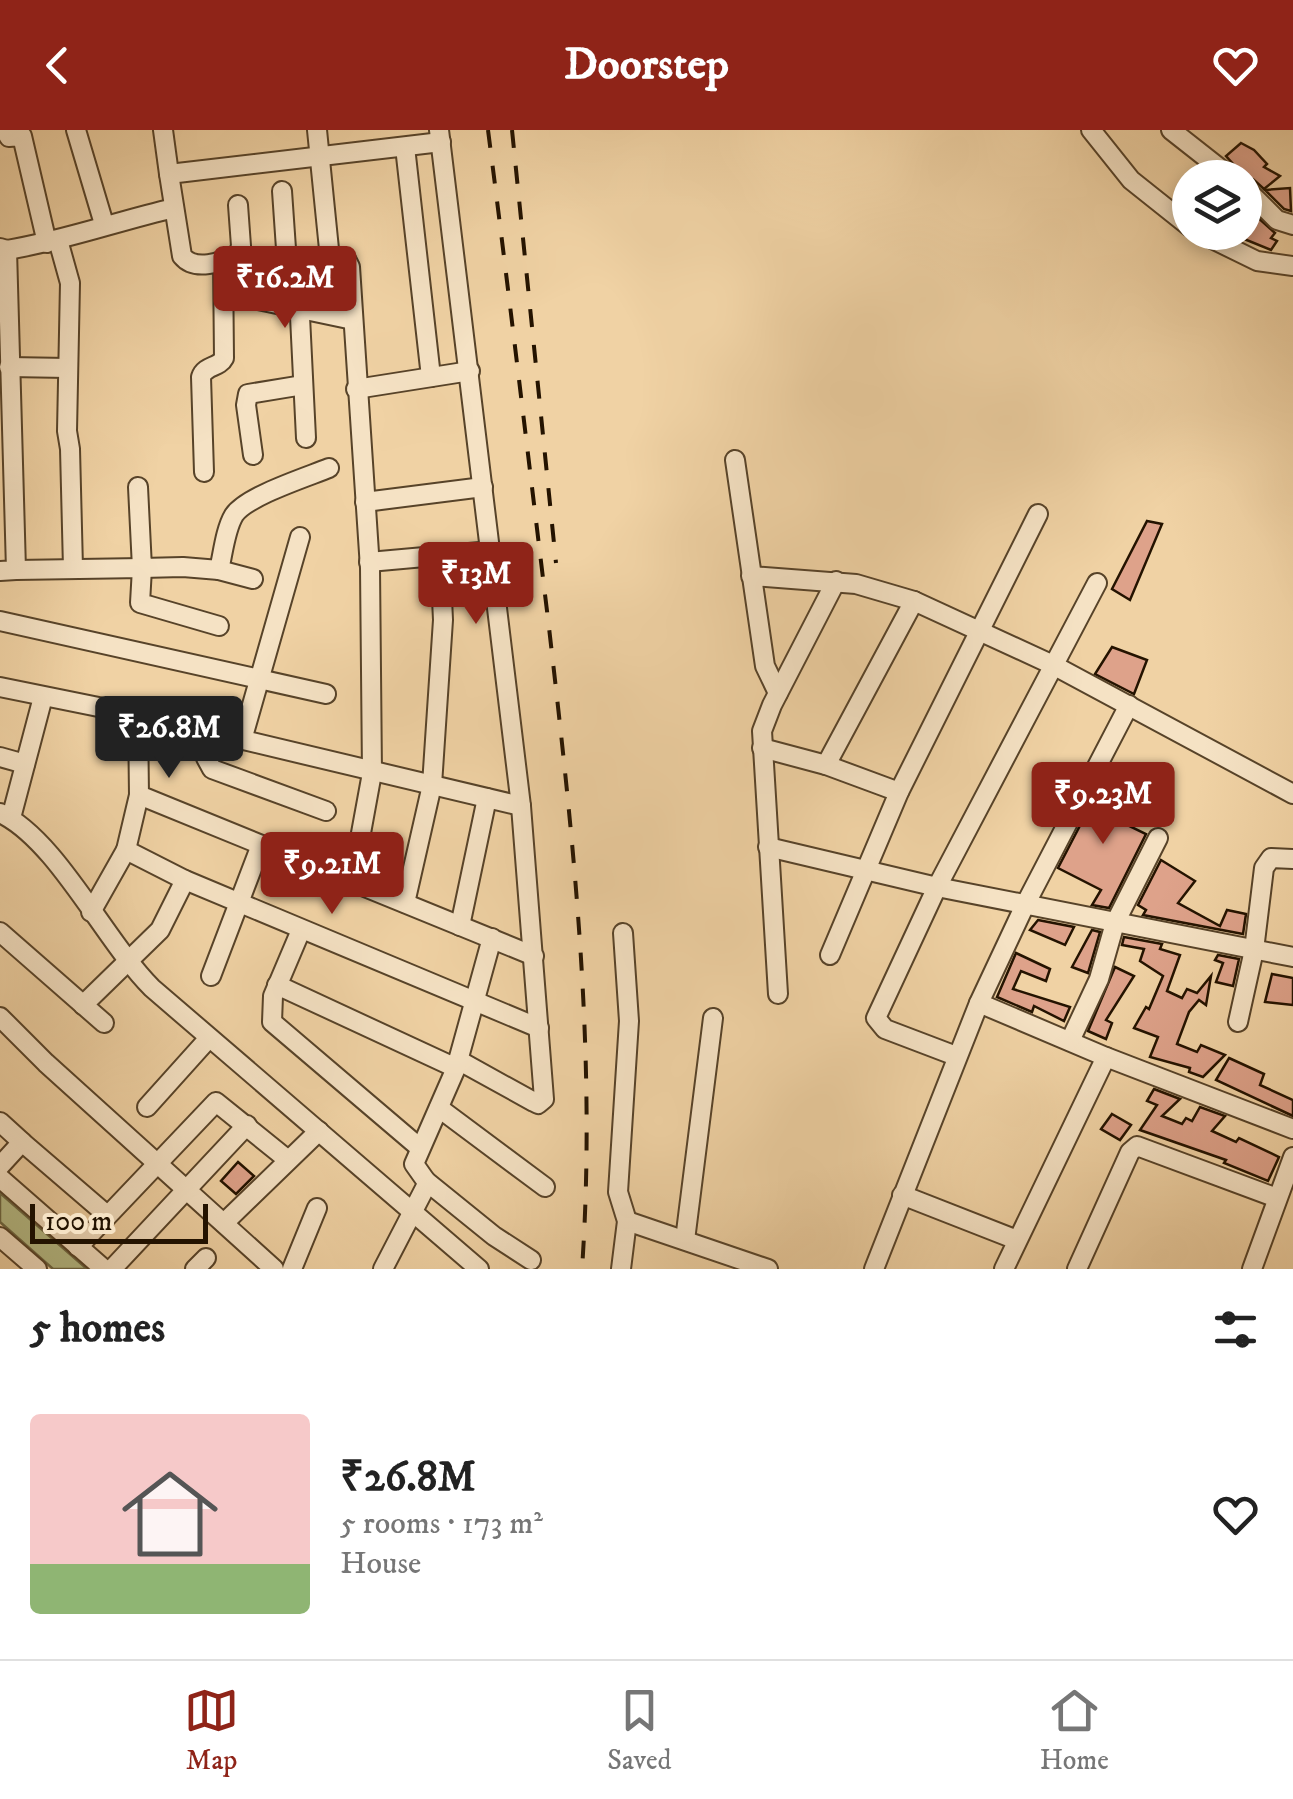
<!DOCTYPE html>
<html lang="en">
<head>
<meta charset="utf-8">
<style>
  :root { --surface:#fff; --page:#f2f2f2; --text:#222; --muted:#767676; --line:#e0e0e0; --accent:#8f2418 }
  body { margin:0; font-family:"IM FELL DW Pica",serif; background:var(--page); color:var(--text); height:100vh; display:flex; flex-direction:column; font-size:38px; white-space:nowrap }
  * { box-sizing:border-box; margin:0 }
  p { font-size:32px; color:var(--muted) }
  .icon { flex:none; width:55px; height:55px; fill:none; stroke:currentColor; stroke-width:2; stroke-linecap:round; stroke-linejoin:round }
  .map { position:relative; height:1139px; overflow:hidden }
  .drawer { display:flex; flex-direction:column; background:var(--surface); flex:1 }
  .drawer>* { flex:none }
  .controls { position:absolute; left:1172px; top:30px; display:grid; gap:20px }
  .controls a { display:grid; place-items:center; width:90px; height:90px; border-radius:50%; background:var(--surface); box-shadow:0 5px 15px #0003; font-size:50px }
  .scale { position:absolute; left:30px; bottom:25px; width:178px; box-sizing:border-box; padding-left:10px; border:5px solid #241300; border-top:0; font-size:28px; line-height:35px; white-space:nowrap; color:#241300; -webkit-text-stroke:8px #f5e2c4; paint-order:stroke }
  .price { position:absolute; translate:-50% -85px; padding:0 22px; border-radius:10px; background:var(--accent); color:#fff; font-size:32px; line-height:65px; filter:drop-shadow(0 2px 5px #0008) }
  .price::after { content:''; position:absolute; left:50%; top:60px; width:30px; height:22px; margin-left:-15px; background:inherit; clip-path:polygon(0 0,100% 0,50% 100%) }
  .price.current { background:#222; color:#fff }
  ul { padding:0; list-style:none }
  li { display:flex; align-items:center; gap:30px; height:250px; padding:0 30px }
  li+li { border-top:2px solid var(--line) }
  li span { display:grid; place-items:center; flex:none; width:280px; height:200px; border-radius:10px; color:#555 }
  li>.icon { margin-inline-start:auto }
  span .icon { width:120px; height:120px; fill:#fffc; stroke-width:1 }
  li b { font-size:42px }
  h2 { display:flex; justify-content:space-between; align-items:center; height:120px; padding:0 30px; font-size:42px }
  header { display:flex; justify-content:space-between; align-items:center; height:130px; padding:0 30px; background:var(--accent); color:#fff; font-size:45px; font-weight:700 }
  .dock { display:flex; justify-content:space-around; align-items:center; height:140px; border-top:2px solid var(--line); background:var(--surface); font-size:28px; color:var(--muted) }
  .dock a { display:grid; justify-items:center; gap:5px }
  .dock .current { color:var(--accent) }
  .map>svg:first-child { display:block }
  .green { fill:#b6bd88; stroke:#6d6844; stroke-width:2.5 }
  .building { fill:#dea28a; stroke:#241300; stroke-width:2.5 }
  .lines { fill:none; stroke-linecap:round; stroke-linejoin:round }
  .minor-casing { stroke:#574329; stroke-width:22 }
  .minor { stroke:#f5e2c4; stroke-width:18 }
  .rail { stroke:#241300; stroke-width:4; stroke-dasharray:18 18; stroke-linecap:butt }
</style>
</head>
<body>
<header><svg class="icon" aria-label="back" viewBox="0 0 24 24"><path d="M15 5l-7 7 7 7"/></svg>Doorstep<svg class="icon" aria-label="heart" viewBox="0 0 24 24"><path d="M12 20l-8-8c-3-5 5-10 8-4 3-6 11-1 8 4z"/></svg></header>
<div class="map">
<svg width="1293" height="1139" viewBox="0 0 1293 1139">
  <rect width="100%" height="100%" fill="#f0d2a4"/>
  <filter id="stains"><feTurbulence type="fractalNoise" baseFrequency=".002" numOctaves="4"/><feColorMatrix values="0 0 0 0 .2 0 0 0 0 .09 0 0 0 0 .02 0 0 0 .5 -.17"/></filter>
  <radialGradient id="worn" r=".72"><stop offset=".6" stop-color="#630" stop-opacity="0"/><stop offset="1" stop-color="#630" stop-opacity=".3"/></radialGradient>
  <polygon class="green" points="0,1063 87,1139 53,1139 0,1092"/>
  <g class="building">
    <polygon points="1241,13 1254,20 1267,34 1264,37 1280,46 1264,59 1253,49 1244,46 1226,26"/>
    <polygon points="1290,58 1291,81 1284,79 1265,60"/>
    <polygon points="1245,76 1275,103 1271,108 1277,111 1271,120 1227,102 1246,102 1253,90 1245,85"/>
    <polygon points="1147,391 1162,394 1130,470 1112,459"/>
    <polygon points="1112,517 1147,530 1134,564 1095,544"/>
    <polygon points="1100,657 1132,676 1123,693 1146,704 1109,778 1092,775 1101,760 1058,738"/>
    <polygon points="1161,730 1195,751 1178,773 1220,796 1227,780 1246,784 1243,804 1143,785 1146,780 1138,775"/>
    <polygon points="1038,790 1074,797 1065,815 1030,800"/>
    <polygon points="1092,800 1100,802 1088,843 1072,837"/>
    <polygon points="1124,807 1162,814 1160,819 1180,825 1167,861 1182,868 1187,859 1197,863 1211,846 1206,875 1199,870 1189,882 1177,914 1197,922 1201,915 1225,925 1203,947 1189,942 1190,938 1150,927 1158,907 1134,898 1146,877 1149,879 1163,846 1140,831 1144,819 1122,815"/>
    <polygon points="1016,823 1050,839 1046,851 1021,841 1013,859 1070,877 1064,891 1034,876 1032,882 997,867"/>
    <polygon points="1218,825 1239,829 1233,856 1216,852 1223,833 1215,830"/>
    <polygon points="1115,837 1134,846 1106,890 1112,893 1106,909 1088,901"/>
    <polygon points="1272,844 1293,848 1293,875 1265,872"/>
    <polygon points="1229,928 1264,944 1260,955 1293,970 1293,986 1216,950"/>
    <polygon points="1154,959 1180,969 1162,986 1182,994 1186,988 1192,991 1200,977 1225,986 1212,1001 1236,1012 1239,1008 1279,1027 1268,1051 1224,1033 1226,1030 1140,1000 1157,975 1147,971"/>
    <polygon points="1112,984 1131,995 1120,1010 1101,999"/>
    <polygon points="238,1032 254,1046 236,1064 221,1051"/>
  </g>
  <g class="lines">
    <defs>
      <g id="minor">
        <polyline points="5,0 9,7 22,6 47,113"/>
        <polyline points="76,0 104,94"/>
        <polyline points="163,0 169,44"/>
        <polyline points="317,0 330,129 346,129 350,137 370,438 372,643 359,714"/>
        <polyline points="439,0 521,676 544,969 538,974 534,972 458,930"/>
        <polyline points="1091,0 1131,50 1190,97"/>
        <polyline points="1171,0 1232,48"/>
        <polyline points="405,17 431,247"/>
        <polyline points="1245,58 1277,90 1293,95"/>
        <polyline points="282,61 287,133 291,143 298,146 323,144 330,129"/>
        <path d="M238 75 241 116 238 125C221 132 195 142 182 126L169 44 441 12"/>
        <polyline points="1198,102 1257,131 1293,136"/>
        <polyline points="58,110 70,153 67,301 70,319 73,438"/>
        <polyline points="0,118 7,120 16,440 0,441"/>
        <path d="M7 120C63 111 118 91 174 78"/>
        <polyline points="298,146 306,308"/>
        <polyline points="224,168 258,170 353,190"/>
        <polyline points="9,237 68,238"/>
        <polyline points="356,259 470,241"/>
        <polyline points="253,325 246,275 248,264 303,255"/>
        <polyline points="735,330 765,536 778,563"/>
        <path d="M204 342 201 247C205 235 219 238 224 228L223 130"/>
        <polyline points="138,357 142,438 183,437 219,440"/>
        <polyline points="365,372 483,357"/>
        <polyline points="369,432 491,421"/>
        <polyline points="16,440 142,438 140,473 219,496"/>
        <polyline points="751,446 856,454 914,471 1053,535 1293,664"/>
        <path d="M253 449 219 440C223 424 225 400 234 385 247 366 307 347 329 338"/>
        <polyline points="0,491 326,564"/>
        <polyline points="0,557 138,585"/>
        <polyline points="210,602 206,628 212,639 326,681"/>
        <polyline points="242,610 300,407"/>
        <polyline points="762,618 826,635 899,662"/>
        <polyline points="0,627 25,634"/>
        <polyline points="826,635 914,471"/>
        <polyline points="139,665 126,720 185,750 539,898"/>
        <polyline points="521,676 138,585 139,665 534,826"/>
        <path d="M0 683C57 710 104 810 152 858L479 1139"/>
        <polyline points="11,688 43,567"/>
        <polyline points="768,717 937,757 1293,827"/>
        <polyline points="405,773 432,655 443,490 440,426"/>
        <polyline points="91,782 126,720"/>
        <polyline points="460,796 487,668"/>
        <polyline points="301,800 273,866 272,892 420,1018"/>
        <polyline points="0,802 104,893"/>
        <polyline points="830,825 899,662 1038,384"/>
        <polyline points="211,846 261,715"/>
        <polyline points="277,855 456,938"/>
        <polyline points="778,864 762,601 772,575 836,451"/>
        <polyline points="979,873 1106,927 1293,999"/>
        <polyline points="83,875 160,800 185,750"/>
        <polyline points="0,887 46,933 274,1139"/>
        <polyline points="1238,892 1254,820 1264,738 1271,728 1293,729"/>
        <polyline points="1070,911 1099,849 1115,793 1158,708"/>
        <polyline points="956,926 885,899 876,888 937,757 1097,453"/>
        <polyline points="147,977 209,908"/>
        <polyline points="439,978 545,1057"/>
        <polyline points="0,992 22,1012 0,1036"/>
        <polyline points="22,1012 107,1085"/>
        <polyline points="0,1048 104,1139"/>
        <polyline points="426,1051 494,1106 531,1130"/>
        <polyline points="902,1065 1017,1110"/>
        <polyline points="627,1091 768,1139"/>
        <polyline points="224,1093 319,1001"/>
        <polyline points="0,1107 37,1139"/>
        <polyline points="685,1110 713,888"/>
        <polyline points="78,1117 216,972 288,1030"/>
        <polyline points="112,1139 247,995"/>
        <polyline points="195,1139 206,1128"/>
        <polyline points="292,1139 317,1078"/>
        <polyline points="383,1139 426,1056 426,1051 414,1034 456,938 492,808"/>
        <polyline points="621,1139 627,1091 618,1062 629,891 623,803"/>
        <polyline points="874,1139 979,873 1025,775 1129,575"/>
        <polyline points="1004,1139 1106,927"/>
        <polyline points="1077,1139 1130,1022 1137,1016 1277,1068"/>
        <polyline points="1252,1139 1293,1027"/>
      </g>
    </defs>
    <use href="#minor" class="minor-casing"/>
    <use href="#minor" class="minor"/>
    <g class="rail">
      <path d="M488 0C509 163 528 326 548 489 573 705 597 921 582 1139"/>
      <polyline points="512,0 556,433"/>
    </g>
  </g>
  <rect width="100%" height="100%" filter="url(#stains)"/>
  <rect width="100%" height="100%" fill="url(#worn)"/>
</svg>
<div class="controls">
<a><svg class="icon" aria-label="layers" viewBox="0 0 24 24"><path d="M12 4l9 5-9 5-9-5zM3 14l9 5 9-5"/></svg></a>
</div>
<div class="scale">100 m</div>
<b class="price" style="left:285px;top:201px">₹16.2M</b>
<b class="price" style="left:476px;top:497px">₹13M</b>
<b class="price current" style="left:169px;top:651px">₹26.8M</b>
<b class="price" style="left:1103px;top:717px">₹9.23M</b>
<b class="price" style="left:332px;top:787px">₹9.21M</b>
</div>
<section class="drawer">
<h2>5 homes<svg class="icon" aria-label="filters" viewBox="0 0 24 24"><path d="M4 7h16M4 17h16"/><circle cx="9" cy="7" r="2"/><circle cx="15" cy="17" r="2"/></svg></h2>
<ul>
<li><span style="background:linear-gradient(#f6c9c9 75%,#8fb573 0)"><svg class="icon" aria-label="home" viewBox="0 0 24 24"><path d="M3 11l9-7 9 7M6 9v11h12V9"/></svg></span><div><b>₹26.8M</b><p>5 rooms · 173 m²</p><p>House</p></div><svg class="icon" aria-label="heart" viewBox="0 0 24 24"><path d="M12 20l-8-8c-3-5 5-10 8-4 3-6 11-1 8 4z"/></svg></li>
</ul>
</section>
<nav class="dock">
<a class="current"><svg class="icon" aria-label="map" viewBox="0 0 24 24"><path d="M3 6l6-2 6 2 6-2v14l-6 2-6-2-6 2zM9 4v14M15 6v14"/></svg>Map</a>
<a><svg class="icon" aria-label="saved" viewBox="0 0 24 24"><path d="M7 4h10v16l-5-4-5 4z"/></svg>Saved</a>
<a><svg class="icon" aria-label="home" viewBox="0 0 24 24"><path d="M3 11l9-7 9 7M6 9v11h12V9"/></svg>Home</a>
</nav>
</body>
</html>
